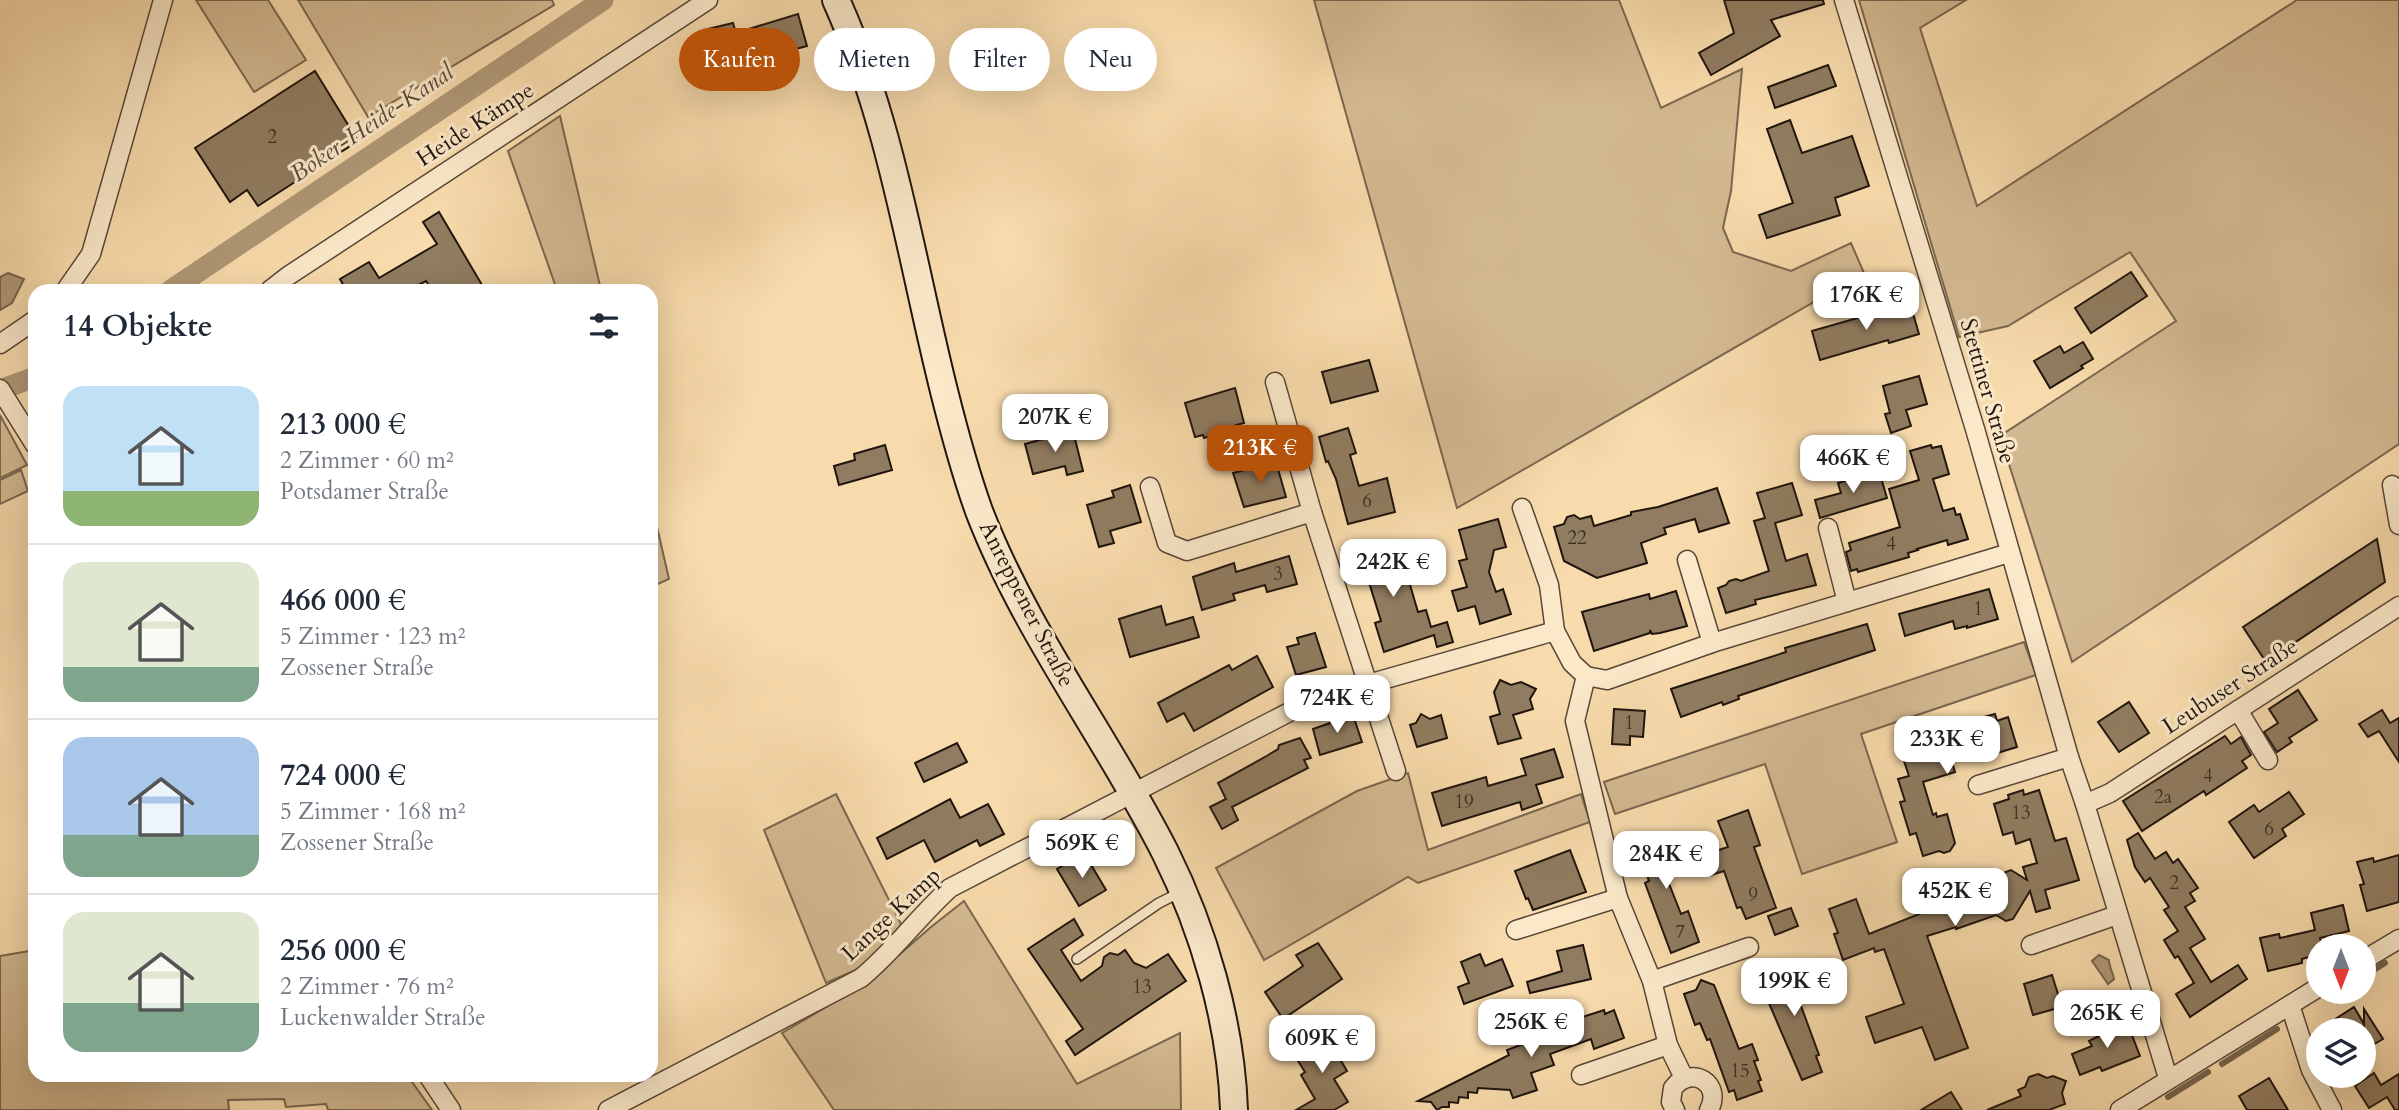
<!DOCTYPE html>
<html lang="de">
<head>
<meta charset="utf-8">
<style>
  :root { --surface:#fff; --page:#f2f2f3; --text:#1f2937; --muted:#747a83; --line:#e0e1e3; --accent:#b45309 }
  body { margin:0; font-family:Cardo,serif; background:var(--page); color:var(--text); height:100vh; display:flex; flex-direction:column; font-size:26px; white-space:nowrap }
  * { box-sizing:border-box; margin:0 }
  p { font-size:23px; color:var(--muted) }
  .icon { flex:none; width:38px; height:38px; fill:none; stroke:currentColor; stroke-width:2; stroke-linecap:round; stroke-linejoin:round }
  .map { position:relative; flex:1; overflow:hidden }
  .panel { position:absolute; left:28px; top:284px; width:630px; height:798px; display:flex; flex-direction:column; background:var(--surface); border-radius:21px; box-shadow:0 7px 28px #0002 }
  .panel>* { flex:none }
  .hud { position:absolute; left:679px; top:28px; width:665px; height:63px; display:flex; gap:14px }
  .needle { width:46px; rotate:180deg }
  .fabs { position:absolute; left:2306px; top:934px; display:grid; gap:14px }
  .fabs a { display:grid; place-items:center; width:70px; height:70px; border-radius:50%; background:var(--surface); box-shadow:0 7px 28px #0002; font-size:35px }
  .price { position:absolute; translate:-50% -60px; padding:0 16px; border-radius:14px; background:#fff; color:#222; font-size:23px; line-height:46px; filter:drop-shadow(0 2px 4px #0008) }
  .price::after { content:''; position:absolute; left:50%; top:42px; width:21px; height:16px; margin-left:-10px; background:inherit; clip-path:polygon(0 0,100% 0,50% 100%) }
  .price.current { background:var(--accent); color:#fff }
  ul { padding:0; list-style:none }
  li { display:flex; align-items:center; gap:21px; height:175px; padding:0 35px }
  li+li { border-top:2px solid var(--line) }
  li span { display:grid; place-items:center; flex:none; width:196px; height:140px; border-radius:21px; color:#555 }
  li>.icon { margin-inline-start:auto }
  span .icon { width:84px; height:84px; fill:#fffc; stroke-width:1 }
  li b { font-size:30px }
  h2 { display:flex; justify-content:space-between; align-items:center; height:84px; padding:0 35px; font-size:30px }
  .chip { padding:0 24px; border-radius:32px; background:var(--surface); box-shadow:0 7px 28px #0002; font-size:24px; line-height:63px }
  .chip.current { background:var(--accent); color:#fff }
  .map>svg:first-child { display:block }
  .green { fill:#d3b991; stroke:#7a6750; stroke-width:2 }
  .water { fill:#af9876; stroke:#76644c; stroke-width:2 }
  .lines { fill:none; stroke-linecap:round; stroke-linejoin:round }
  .stream { stroke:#76644c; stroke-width:6 }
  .canal { stroke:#af9876; stroke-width:21 }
  .building { fill:#907c60; stroke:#20150e; stroke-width:2 }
  .lane-casing { stroke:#564636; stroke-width:12 }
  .street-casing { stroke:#564636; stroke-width:21 }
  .secondary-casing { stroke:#20150e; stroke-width:30 }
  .lane { stroke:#fae8c9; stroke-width:9 }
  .street { stroke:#fae8c9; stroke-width:18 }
  .secondary { stroke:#fae8c9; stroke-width:26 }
  .labels { text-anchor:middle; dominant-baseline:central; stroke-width:6; stroke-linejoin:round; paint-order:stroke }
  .number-label { font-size:19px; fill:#3c2f22 }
  .street-label { font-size:23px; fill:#20150e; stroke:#fae8c9 }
  .water-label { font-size:24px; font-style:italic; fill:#594938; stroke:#fae8c9 }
</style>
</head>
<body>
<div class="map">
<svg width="2399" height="1110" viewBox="0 0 2399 1110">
  <rect width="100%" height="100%" fill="#f8dbac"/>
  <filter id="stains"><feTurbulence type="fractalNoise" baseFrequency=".00286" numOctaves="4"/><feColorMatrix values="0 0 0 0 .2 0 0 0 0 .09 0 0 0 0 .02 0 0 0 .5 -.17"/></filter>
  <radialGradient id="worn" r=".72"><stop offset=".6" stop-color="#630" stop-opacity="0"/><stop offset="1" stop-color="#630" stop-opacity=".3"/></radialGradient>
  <g class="green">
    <polygon points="196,0 268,0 306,60 254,92"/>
    <polygon points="298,0 552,0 554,5 368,117"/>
    <polygon points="1314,0 1619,0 1661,108 1742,69 1731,191 1723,228 1733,252 1791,271 1851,243 1864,273 1457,508"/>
    <polygon points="1859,0 1966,0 1920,28 1977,206 2297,0 2399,0 2399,444 2072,662 2000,436 2176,321 2130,252 2008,326 1959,337"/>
    <polygon points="560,116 601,290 557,290 508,151"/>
    <polygon points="0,415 27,465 0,478"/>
    <polygon points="21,470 28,491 0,504 0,480"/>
    <polygon points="651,501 669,579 651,587"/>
    <polygon points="2024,642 2036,675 1861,734 1897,842 1802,874 1765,764 1615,814 1604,782"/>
    <polygon points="1408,773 1428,850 1581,794 1590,822 1418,883 1408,877 1264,960 1216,868 1357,791"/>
    <polygon points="836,794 902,926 882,949 858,969 826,983 764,830"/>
    <polygon points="964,901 1077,1084 1180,1033 1181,1110 834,1110 782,1033 867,983 931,927"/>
    <polygon points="35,950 35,1074 407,1075 432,1110 328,1110 326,1104 286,1107 284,1099 228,1100 229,1110 0,1110 0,956"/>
  </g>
  <g class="water">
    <polygon points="8,273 24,279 12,303 0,310 0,277"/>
    <path d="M2099 955 2109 960C2109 967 2113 972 2114 979L2108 984 2092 961Z"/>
  </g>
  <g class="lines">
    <g class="stream">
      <polyline points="2364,976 2385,963"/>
      <polyline points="2329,997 2337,992"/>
      <polyline points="2222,1064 2277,1029"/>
      <polyline points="2168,1097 2208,1072"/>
    </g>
    <g class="canal">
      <polyline points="171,290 603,0"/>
      <polyline points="0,390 35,377"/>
    </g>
  </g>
  <g class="building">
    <polygon points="1724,0 1823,0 1824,4 1771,20 1780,36 1711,75 1699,53 1734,33"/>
    <polygon points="798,14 807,46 781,53 780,47 718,64 708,29 733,23 736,33"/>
    <polygon points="1828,65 1836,86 1775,108 1768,87"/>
    <polygon points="315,71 358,141 258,206 247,190 230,202 195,148"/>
    <polygon points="1790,120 1802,153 1852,136 1869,186 1835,198 1840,215 1767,238 1759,215 1793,203 1767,129"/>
    <polygon points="439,212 485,290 432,290 426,281 409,290 346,290 340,279 369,262 379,278 437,244 423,222"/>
    <polygon points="2131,272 2147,296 2091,333 2075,308"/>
    <polygon points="1910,303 1919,334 1889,343 1888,340 1820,360 1812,331"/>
    <polygon points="2083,342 2093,359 2081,366 2083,368 2050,388 2034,361 2060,346 2064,353"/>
    <polygon points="1369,360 1378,391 1331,403 1322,372"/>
    <polygon points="1919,376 1927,404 1906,410 1911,426 1891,433 1885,414 1890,413 1883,386"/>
    <polygon points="1235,388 1244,423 1236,425 1236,428 1204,438 1203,435 1195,437 1185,403"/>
    <polygon points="1348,428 1356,453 1350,455 1359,486 1387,478 1395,512 1348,524 1336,479 1328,461 1326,462 1319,437"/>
    <polygon points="1073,431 1083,471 1067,475 1065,466 1033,474 1025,444"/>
    <polygon points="885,445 892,470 839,485 834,466 855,460 854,454"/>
    <polygon points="1931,445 1932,448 1941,446 1949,474 1933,479 1943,511 1954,508 1956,515 1960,514 1968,539 1948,545 1947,540 1917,549 1918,550 1908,553 1909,557 1858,572 1857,569 1851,571 1846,552 1851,550 1849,543 1900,527 1889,489 1919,480 1910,451"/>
    <polygon points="1276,462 1286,497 1244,507 1233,473"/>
    <polygon points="1879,471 1887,498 1820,518 1815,500 1841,493 1838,483"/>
    <polygon points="1792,483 1802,515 1775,523 1786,561 1807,554 1816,585 1755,600 1756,604 1726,613 1718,588 1726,585 1729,581 1736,579 1741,581 1769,571 1754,521 1765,518 1757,493"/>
    <polygon points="1130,485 1141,522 1110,531 1114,543 1099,547 1087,505 1114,497 1112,491"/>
    <polygon points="1717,488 1729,523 1699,532 1695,519 1664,528 1666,534 1641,543 1647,563 1597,578 1564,561 1554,527 1564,524 1567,517 1574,515 1580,519 1591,516 1594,526 1631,515 1631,512 1658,507"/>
    <polygon points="1498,519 1506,547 1494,550 1489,572 1496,592 1503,589 1511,614 1480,624 1475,606 1458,611 1452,591 1467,587 1459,561 1467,559 1459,530"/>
    <polygon points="2377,539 2385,582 2266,662 2243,627"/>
    <polygon points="1367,543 1373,559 1400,551 1418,612 1426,610 1431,627 1447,622 1453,642 1437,647 1434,635 1384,652 1375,623 1381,621 1367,576 1350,582 1341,550"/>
    <polygon points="1289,556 1297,584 1267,592 1265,585 1233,594 1235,600 1202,610 1193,577 1234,563 1236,572"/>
    <polygon points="1989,589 1998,619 1967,628 1967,626 1955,629 1953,621 1905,636 1899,614"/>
    <polygon points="1676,591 1687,626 1660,633 1652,634 1650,630 1650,633 1594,651 1582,612 1649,594 1650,599"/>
    <polygon points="1161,606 1166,625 1193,617 1199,637 1130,657 1119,619"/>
    <polygon points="1867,624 1875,650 1738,696 1739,699 1723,705 1722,702 1681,717 1671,689 1786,652 1785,648"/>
    <polygon points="1315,633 1326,667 1296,675 1287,647 1299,644 1297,638"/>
    <polygon points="1257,656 1273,687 1194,731 1184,713 1167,722 1158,703 1229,665 1232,670"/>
    <polygon points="1500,680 1511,685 1521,682 1536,689 1530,699 1533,709 1513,715 1521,738 1498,744 1490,717 1500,714 1494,692"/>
    <polygon points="2298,690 2317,720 2289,738 2292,742 2277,752 2264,732 2278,723 2269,709"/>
    <polygon points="2129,702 2149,733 2119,752 2098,722"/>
    <polygon points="1614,709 1645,711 1643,737 1630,736 1630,745 1612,744"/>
    <polygon points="2382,710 2390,723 2399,718 2399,762 2379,731 2368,737 2359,724"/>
    <polygon points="1421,714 1430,719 1441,715 1447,738 1417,747 1410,725 1416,723"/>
    <polygon points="1995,714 1997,721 2008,717 2017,747 1984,757 1982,752 1952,762 1955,772 1923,782 1933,815 1936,813 1937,817 1947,814 1955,843 1950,851 1944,853 1939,851 1923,856 1916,833 1910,835 1900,802 1905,801 1898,779 1909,776 1904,761 1932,752 1928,741 1956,733 1955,730 1963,727 1961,723"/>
    <polygon points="1353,715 1362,742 1320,755 1313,729"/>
    <polygon points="2225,736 2231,744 2241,737 2251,755 2242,761 2247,768 2206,795 2204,791 2142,831 2123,801"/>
    <polygon points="1300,738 1311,758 1304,760 1308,768 1232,807 1238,820 1222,829 1210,807 1226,799 1218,783 1265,757 1278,749 1279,745"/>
    <polygon points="957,743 967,762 924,782 915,763"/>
    <polygon points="1554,749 1563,777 1536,785 1542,803 1522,810 1520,802 1442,826 1432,793 1486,777 1488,786 1526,775 1521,759"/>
    <polygon points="2023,790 2024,795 2039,790 2055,841 2066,838 2079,880 2045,890 2050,908 2036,912 2030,891 2013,919 2006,921 1996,915 1956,929 1956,927 1927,936 1968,1048 1935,1060 1922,1027 1875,1043 1866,1017 1904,1004 1884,949 1875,952 1874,948 1843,960 1834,934 1838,933 1829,909 1856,899 1869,934 1937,907 1934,897 1999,880 2003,873 2011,870 2027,880 2023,867 2037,863 2030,839 2016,844 2013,832 2003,835 1994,804 2009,799 2008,795"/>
    <polygon points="2289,792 2304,814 2282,829 2286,836 2254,858 2229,822 2254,805 2259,812"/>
    <polygon points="950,799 960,818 988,804 1004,834 980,846 977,840 935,862 924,840 887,859 877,838"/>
    <polygon points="1748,810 1760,845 1754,847 1776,908 1746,919 1741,907 1737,908 1724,871 1711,875 1704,855 1728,847 1718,821"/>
    <polygon points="2138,833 2155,859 2166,852 2173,863 2178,859 2198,888 2190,893 2195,901 2185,907 2205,939 2190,948 2211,982 2238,965 2247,979 2190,1017 2176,994 2194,983 2178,956 2175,958 2164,940 2178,931 2164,910 2169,907 2150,878 2145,882 2135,867 2127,840"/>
    <polygon points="1670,834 1683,869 1666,876 1681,914 1688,911 1699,942 1671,953 1645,883 1649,881 1637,847 1640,841 1648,838 1652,840"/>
    <polygon points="1570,850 1586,892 1533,910 1528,898 1526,899 1515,871"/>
    <polygon points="1084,853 1106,890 1079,906 1057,869"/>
    <polygon points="2399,855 2399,902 2367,911 2360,885 2364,884 2357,862 2373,858 2374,862"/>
    <polygon points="2343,905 2349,931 2320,938 2322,947 2319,947 2319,954 2302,959 2302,963 2268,971 2260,938 2279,934 2280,938 2315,930 2311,913"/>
    <polygon points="1791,908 1798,926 1775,935 1768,916"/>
    <polygon points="1074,919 1083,935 1061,950 1081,981 1102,966 1104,957 1110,953 1118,955 1125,950 1134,963 1146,968 1168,954 1186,981 1075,1055 1066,1041 1083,1029 1028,949"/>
    <polygon points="1318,943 1342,979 1283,1019 1265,992 1303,966 1296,955"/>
    <polygon points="1583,945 1591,979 1530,993 1527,982 1562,971 1557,951"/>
    <polygon points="1480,954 1485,966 1502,959 1513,986 1464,1004 1458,987 1469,983 1461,962"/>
    <polygon points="1797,960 1808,991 1797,995 1819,1055 1816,1056 1822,1072 1802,1080 1765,994 1777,989 1770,969"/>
    <polygon points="2052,975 2062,1007 2033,1015 2024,984"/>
    <polygon points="1701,980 1714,985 1739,1049 1752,1044 1758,1060 1754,1061 1761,1080 1758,1081 1762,1091 1737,1100 1734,1090 1729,1092 1710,1039 1707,1040 1700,1023 1695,1025 1684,994 1696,990"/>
    <polygon points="2354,1007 2364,1024 2364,1009 2383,1039 2364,1050 2364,1031 2317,1031"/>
    <polygon points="1604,1010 1605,1014 1614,1010 1624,1038 1594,1049 1591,1039 1550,1054 1554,1065 1531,1073 1537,1090 1513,1098 1510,1090 1478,1088 1477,1093 1468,1092 1468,1098 1459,1097 1458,1103 1449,1102 1449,1107 1442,1107 1437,1110 1431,1102 1418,1101 1509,1055 1507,1050 1566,1028 1564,1023"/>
    <polygon points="2128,1025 2140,1056 2102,1071 2100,1067 2080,1075 2072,1054 2092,1046 2089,1041 2099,1036 2103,1028 2109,1026 2118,1029"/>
    <polygon points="1325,1034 1347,1071 1334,1079 1348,1102 1334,1110 1296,1110 1315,1099 1301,1075 1305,1072 1293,1053"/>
    <polygon points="2374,1073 2381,1085 2399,1074 2399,1110 2395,1110 2387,1097 2369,1108 2355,1086"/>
    <polygon points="2038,1074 2047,1078 2053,1076 2066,1081 2062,1093 2065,1104 2049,1110 1987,1110 2021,1096 2018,1090 2025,1087 2029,1077"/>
    <polygon points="2269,1078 2288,1110 2247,1110 2239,1096"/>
    <polygon points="1951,1092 1962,1110 1921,1110"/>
  </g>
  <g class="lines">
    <defs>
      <polyline id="lane" points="1077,959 1159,903 1181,892"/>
      <g id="street">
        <polyline points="1844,0 1975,429 2069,757 2085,804 2168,1078"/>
        <polyline points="66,290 91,254 163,0"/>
        <polyline points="270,290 288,276 708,0"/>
        <polyline points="0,344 35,320"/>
        <polyline points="1275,382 1312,512 1396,771"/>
        <polyline points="0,389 35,445"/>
        <polyline points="2392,485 2399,525"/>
        <polyline points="1150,487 1167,543 1187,551 1312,512"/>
        <polyline points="1522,508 1549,585 1555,631 1572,663 1586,676 1607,680 1712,643 2009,553"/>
        <polyline points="1828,528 1847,602"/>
        <polyline points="1687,560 1712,643"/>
        <polyline points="1586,676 1575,721 1618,898 1652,981 1668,1045 1684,1078"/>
        <polyline points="2238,710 2268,760"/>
        <polyline points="1978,785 2069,757"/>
        <polyline points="2085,804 2110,793 2399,606"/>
        <polyline points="1516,930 1618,898"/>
        <polyline points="2031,945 2117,915"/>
        <polyline points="2364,960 2399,939"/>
        <polyline points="1652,981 1749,947"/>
        <polyline points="2290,1005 2311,1070 2332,1110"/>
        <polyline points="427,1074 451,1110"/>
        <polyline points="1581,1075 1668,1045"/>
        <path d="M608 1110 861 978C894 951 918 917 950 888L1299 707 1368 684 1555 631"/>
        <path d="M1675 1110 1671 1102 1673 1088C1692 1064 1723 1084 1709 1110"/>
        <polyline points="2120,1110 2319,987"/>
      </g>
      <path id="secondary" d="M836 0C892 124 911 259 944 391 954 431 965 472 979 511 1026 633 1106 736 1165 852 1204 930 1231 1023 1234 1110"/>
    </defs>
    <use href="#lane" class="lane-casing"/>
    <use href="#street" class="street-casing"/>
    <use href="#secondary" class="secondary-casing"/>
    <use href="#lane" class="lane"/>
    <use href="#street" class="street"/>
    <use href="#secondary" class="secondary"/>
  </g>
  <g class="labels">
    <g class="number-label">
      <text x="272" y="137">2</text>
      <text x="1367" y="501">6</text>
      <text x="1577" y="538">22</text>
      <text x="1891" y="544">4</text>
      <text x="1278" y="574">3</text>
      <text x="1978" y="609">1</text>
      <text x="1629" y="723">1</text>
      <text x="2208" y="776">4</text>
      <text x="2163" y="797">2a</text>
      <text x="1464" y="802">19</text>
      <text x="2021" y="813">13</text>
      <text x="2269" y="829">6</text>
      <text x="2174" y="883">2</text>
      <text x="1753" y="895">9</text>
      <text x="1680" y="932">7</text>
      <text x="1142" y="987">13</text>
      <text x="1740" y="1071">15</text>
    </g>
    <g class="street-label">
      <text transform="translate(475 124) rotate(-33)">Heide Kämpe</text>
      <text transform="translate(1988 391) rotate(74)">Stettiner Straße</text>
      <text transform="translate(1027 604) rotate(63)">Anreppener Straße</text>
      <text transform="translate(2230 686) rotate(-33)">Leubuser Straße</text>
      <text transform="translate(891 914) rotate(-43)">Lange Kamp</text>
    </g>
    <g class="water-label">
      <text transform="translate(372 123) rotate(-34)">Boker-Heide-Kanal</text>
    </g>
  </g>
  <rect width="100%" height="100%" filter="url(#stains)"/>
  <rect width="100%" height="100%" fill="url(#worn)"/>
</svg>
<div class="fabs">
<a><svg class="needle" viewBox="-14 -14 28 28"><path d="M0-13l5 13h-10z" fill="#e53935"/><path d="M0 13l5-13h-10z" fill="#747a83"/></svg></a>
<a><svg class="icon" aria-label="layers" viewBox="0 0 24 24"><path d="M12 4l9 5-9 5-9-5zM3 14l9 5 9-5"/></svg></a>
</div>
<b class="price" style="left:1866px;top:332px">176K €</b>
<b class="price" style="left:1055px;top:454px">207K €</b>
<b class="price current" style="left:1260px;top:485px">213K €</b>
<b class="price" style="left:1853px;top:495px">466K €</b>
<b class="price" style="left:1393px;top:599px">242K €</b>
<b class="price" style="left:1337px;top:735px">724K €</b>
<b class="price" style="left:1947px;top:776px">233K €</b>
<b class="price" style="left:1082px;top:880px">569K €</b>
<b class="price" style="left:1666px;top:891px">284K €</b>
<b class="price" style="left:1955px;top:928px">452K €</b>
<b class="price" style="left:1794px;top:1018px">199K €</b>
<b class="price" style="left:2107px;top:1050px">265K €</b>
<b class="price" style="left:1531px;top:1059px">256K €</b>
<b class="price" style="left:1322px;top:1075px">609K €</b>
<div class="hud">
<a class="chip current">Kaufen</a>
<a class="chip">Mieten</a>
<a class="chip">Filter</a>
<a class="chip">Neu</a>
</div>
<section class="panel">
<h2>14 Objekte<svg class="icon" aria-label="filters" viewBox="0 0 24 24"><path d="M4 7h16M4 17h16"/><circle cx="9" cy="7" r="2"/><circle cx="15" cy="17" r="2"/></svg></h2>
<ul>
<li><span style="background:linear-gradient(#bfe0f5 75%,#8fb573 0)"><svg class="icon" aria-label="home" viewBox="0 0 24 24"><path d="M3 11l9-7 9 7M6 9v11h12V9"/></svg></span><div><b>213 000 €</b><p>2 Zimmer · 60 m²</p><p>Potsdamer Straße</p></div></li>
<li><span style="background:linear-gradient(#dfe7d0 75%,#7fa58c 0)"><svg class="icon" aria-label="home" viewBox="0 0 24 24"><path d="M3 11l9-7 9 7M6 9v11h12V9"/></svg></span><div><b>466 000 €</b><p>5 Zimmer · 123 m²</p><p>Zossener Straße</p></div></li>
<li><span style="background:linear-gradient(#a9c7e8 70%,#7fa58c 0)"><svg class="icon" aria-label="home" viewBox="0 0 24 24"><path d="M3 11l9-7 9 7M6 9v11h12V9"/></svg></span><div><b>724 000 €</b><p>5 Zimmer · 168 m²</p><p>Zossener Straße</p></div></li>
<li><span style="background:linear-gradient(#dfe7d0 65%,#7fa58c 0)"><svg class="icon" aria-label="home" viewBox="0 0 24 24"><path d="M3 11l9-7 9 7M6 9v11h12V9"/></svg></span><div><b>256 000 €</b><p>2 Zimmer · 76 m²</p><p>Luckenwalder Straße</p></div></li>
</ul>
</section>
</div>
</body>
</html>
